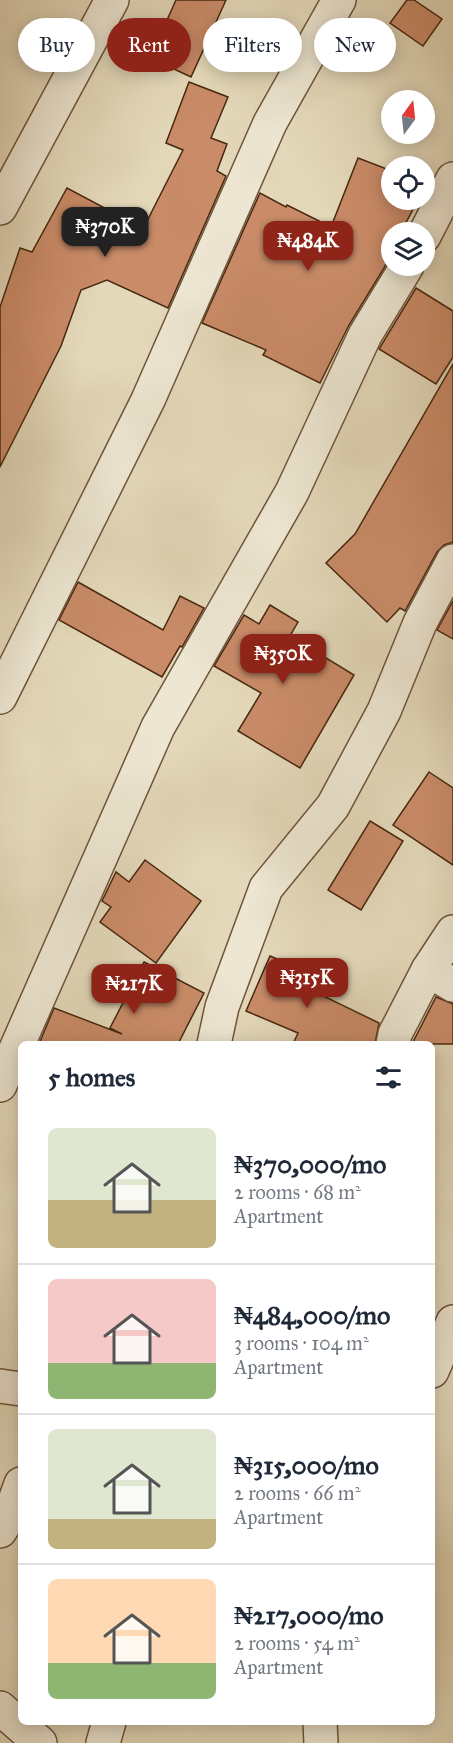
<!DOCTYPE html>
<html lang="en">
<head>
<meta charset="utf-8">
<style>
  :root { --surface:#fff; --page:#f2f2f3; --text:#1f2937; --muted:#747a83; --line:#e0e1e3; --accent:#8f2418 }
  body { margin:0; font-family:"IM FELL Great Primer",serif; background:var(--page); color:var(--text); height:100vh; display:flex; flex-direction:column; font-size:22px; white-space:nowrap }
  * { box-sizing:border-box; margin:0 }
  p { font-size:20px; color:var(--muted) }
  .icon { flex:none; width:33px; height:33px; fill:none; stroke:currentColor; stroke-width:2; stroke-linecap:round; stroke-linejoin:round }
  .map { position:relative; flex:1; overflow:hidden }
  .drawer { position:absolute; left:18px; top:1041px; width:417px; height:684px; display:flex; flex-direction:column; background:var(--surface); border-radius:9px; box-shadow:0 3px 15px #0003 }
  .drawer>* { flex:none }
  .guide { position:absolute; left:18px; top:18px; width:417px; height:54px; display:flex; gap:12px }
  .needle { width:39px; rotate:15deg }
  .controls { position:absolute; left:381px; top:90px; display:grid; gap:12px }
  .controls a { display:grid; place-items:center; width:54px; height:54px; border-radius:50%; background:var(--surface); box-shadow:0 3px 15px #0003; font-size:30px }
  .price { position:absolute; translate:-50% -51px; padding:0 14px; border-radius:12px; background:var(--accent); color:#fff; font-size:20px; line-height:39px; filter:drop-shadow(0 2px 3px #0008) }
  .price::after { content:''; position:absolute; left:50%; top:36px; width:18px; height:14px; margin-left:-9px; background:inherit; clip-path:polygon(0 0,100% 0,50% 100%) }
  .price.on { background:#222; color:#fff }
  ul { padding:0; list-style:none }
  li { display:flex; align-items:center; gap:18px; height:150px; padding:0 30px }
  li+li { border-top:2px solid var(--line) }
  li span { display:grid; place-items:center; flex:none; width:168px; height:120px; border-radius:9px; color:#555 }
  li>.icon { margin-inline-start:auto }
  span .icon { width:72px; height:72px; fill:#fffc; stroke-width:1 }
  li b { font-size:26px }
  h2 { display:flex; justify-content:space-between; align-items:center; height:72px; padding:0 30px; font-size:26px }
  .chip { padding:0 21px; border-radius:27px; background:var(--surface); box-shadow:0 3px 15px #0003; font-size:21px; line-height:54px }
  .chip.on { background:var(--accent); color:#fff }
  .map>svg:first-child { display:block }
  .building { fill:#c98b68; stroke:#482810; stroke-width:1.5 }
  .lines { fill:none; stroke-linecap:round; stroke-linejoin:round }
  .street-casing { stroke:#6f543a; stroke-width:36 }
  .street { stroke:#ede6d2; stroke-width:33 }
</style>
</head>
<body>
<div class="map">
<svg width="453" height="1743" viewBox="0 0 453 1743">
  <rect width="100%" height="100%" fill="#e3d8b9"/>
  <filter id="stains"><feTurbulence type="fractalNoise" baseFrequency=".00333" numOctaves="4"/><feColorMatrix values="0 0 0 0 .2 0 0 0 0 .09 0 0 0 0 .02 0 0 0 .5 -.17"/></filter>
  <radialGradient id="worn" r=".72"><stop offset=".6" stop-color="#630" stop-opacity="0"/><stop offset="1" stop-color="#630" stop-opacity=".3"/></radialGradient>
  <g class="building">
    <polygon points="176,0 226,0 191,77 150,58"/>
    <polygon points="407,0 414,0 442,19 423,46 390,23"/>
    <polygon points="189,82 228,97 211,138 227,144 217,171 226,176 168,308 107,280 81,290 61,346 0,467 0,307 20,248 32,252 67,188 129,221 131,216 146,223 183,150 166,143"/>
    <polygon points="358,158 392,171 392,200 418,200 401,232 392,232 392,251 384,268 349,325 320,383 263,355 266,350 202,323 260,193 286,207 287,205 331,227"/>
    <polygon points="416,288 453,311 453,357 436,384 379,349"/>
    <polygon points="453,364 453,542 444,545 437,552 405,611 400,608 387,622 326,563 355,534"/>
    <polygon points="78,582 163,630 180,596 204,608 182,647 180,646 162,677 59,620"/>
    <polygon points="453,601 453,639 437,630"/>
    <polygon points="270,605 298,622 290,636 354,675 300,768 238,731 261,693 214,666 244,615 259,624"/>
    <polygon points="429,772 453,788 453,865 393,825"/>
    <polygon points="370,821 403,841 361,910 328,890"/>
    <polygon points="145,860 201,901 156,963 100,922 111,907 102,901 116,872 129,882"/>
    <polygon points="270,956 319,977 313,991 379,1023 375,1044 293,1044 298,1033 246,1011"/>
    <polygon points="144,962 204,993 178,1044 39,1044 54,1008 122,1034 110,1028"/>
    <polygon points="436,997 453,1004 453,1044 412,1044"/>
  </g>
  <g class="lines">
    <defs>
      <g id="street">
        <polyline points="0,208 112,0"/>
        <polyline points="424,236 453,179"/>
        <polyline points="0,697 148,400 270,123 339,0"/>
        <polyline points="428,970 453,985"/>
        <polyline points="214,1044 222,1007 266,888 333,806 384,711 420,623 453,561"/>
        <polyline points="393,1044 395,1034 428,970 453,932"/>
        <polyline points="0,1085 158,727 292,492 365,335 407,266"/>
        <polyline points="432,1371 453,1322"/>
        <polyline points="0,1386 21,1389"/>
        <polyline points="0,1531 9,1517 21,1484"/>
        <polyline points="0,1708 40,1743"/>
        <polyline points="320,1722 321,1743"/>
        <polyline points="103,1743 109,1722"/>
      </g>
    </defs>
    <use href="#street" class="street-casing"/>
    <use href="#street" class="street"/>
  </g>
  <rect width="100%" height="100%" filter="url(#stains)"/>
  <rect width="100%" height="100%" fill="url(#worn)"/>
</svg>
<div class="controls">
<a><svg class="needle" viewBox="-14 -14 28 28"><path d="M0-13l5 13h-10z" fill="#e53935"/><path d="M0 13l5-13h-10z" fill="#747a83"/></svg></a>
<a><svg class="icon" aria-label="locate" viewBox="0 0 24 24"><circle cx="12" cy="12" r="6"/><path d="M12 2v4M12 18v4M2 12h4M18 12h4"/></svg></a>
<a><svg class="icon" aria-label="layers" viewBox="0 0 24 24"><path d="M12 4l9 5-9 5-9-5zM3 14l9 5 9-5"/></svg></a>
</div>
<b class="price on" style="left:105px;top:258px">₦370K</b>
<b class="price" style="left:308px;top:272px">₦484K</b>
<b class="price" style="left:283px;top:685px">₦350K</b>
<b class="price" style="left:307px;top:1009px">₦315K</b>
<b class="price" style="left:134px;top:1015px">₦217K</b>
<div class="guide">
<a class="chip">Buy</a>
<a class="chip on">Rent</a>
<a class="chip">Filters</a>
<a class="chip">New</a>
</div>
<section class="drawer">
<h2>5 homes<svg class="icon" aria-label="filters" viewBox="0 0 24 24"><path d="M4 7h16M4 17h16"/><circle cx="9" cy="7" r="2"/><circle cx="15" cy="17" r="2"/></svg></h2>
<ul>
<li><span style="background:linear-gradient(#dfe7d0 60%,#c2b280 0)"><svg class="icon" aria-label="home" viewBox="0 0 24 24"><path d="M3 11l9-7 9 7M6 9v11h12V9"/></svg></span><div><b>₦370,000/mo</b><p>2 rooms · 68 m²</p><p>Apartment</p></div></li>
<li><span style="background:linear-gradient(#f6c9c9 70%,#8fb573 0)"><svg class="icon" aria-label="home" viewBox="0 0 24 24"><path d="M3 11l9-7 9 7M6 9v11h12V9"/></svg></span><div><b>₦484,000/mo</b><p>3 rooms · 104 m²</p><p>Apartment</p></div></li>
<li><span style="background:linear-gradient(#dfe7d0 75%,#c2b280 0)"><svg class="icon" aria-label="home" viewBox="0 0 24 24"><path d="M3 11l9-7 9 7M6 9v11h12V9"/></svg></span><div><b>₦315,000/mo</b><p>2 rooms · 66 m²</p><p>Apartment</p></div></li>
<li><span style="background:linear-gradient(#ffd9b3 70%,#8fb573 0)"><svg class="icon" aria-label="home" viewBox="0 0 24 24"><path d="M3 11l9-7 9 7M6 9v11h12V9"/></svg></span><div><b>₦217,000/mo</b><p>2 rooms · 54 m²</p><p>Apartment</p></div></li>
</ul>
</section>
</div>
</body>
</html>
